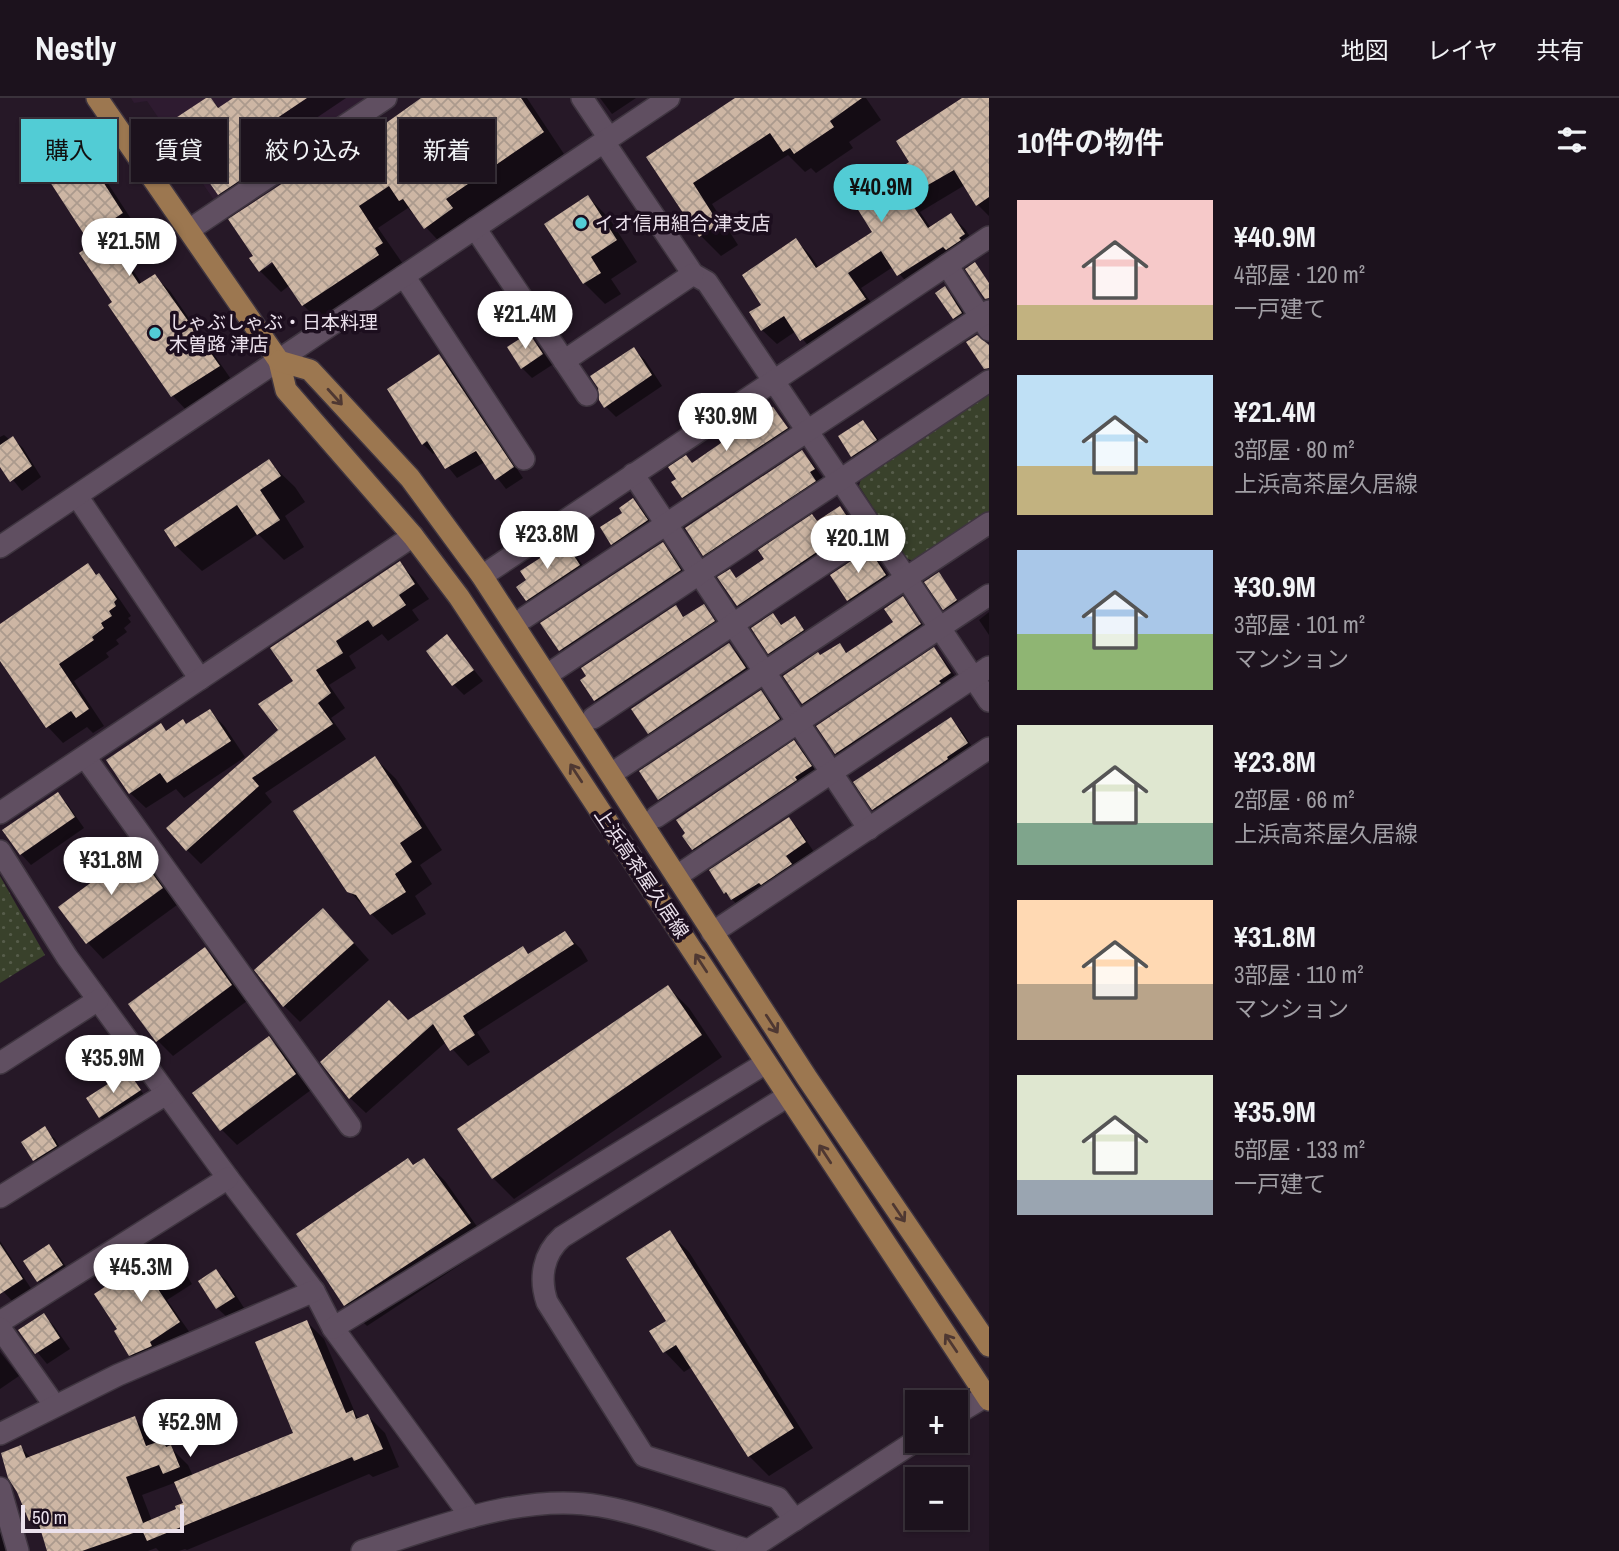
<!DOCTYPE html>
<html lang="ja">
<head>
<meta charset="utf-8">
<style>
  :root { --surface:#1c121d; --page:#29202a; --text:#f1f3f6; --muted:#a09ea4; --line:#3a323b; --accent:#52ccd5 }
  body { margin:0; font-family:"Archivo Narrow","Noto Sans JP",sans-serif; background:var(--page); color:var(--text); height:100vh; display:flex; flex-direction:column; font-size:26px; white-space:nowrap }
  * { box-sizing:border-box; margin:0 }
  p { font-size:23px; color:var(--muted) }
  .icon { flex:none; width:38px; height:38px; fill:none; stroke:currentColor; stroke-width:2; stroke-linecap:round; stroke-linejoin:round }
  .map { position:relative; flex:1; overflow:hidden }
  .sheet { display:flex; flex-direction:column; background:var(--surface); width:630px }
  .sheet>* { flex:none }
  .banner { position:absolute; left:21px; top:21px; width:665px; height:63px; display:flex; gap:14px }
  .buttons { position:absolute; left:905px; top:1292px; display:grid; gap:14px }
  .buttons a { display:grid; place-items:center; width:63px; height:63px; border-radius:0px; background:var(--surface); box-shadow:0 2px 5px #0004,0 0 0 2px var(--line); font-size:35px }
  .scale { position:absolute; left:21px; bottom:18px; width:163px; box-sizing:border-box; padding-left:7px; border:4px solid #ebe1ec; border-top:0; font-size:19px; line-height:24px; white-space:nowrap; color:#ebe1ec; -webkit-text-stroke:5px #1c0e1e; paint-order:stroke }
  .price { position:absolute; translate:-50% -60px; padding:0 16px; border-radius:24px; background:#fff; color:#222; font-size:23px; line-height:46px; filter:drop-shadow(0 2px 4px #0008) }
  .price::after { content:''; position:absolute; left:50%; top:42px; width:21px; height:16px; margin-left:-10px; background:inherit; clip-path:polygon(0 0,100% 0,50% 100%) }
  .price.selected { background:var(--accent); color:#111 }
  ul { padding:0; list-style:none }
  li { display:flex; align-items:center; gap:21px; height:175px; padding:0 28px }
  li span { display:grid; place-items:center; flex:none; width:196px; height:140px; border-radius:0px; color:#555 }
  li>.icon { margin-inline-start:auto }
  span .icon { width:84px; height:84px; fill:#fffc; stroke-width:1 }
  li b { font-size:30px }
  h2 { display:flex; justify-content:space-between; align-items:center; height:84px; padding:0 28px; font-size:30px }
  .pill { padding:0 24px; border-radius:0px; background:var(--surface); box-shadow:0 2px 5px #0004,0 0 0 2px var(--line); font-size:24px; line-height:63px }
  .pill.selected { background:var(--accent); color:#111 }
  header { display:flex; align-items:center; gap:42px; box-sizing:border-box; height:98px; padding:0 35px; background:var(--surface); border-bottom:2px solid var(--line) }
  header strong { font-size:33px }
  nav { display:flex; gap:38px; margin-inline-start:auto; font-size:24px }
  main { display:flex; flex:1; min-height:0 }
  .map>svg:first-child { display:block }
  .built { fill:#2e1b30 }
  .park { fill:url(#park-dots) }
  .shadow { fill:#0007; fill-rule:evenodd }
  .building { fill:url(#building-cross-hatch) }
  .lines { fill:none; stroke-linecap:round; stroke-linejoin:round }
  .minor-casing { stroke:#3f3540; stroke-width:24 }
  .major-casing { stroke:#3f3540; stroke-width:24 }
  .minor { stroke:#604f61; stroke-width:21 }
  .major { stroke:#9c7750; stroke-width:21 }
  .oneway { stroke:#4f3832 }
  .poi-dot { fill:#52ccd5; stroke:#1c0e1e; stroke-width:2.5 }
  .labels { text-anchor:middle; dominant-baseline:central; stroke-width:7; stroke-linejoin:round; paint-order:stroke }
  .poi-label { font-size:19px; fill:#ebe1ec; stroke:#1c0e1e; text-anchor:start }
  .street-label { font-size:19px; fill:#ebe1ec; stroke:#1c0e1e }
</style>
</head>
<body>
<header>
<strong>Nestly</strong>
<nav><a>地図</a><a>レイヤ</a><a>共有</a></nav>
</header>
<main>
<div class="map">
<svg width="989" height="1453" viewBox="0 0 989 1453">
  <defs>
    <pattern id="park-dots" width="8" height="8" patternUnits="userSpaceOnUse" patternTransform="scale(1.75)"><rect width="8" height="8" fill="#39412b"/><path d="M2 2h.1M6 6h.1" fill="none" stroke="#565c4a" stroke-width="1.8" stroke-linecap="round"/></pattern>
    <pattern id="building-cross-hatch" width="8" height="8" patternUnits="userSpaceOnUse" patternTransform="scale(1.75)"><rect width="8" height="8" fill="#cdb6a4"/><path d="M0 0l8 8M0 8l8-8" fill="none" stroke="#ab9a8d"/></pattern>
  </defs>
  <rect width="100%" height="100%" fill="#261827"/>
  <polygon class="built" points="131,0 371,0 216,105 147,3 134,5"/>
  <g class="park">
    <polygon points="989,292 989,416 919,464 907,461 859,388 862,377"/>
    <polygon points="0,778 45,857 0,885"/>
  </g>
  <g class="shadow">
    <polygon points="210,0 220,11 236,0 346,0 254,62 272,87 235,112 219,96"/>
    <path d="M424 0H527L564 56 466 123 473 132 446 151 408 110 378 130 403 166 324 228 303 207 290 187 281 194 260 173 317 64 324 71ZM278 158 280 161 265 171V167Z"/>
    <polygon points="600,0 636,0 612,16"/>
    <polygon points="738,0 866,0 881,22 849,44 853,50 816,75 811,70 805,74 788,57 712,106 738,147 721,158 701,138 648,60"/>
    <polygon points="966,0 989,0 989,118 978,107 965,87 920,114 931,130 951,117 965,131 978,151 913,191 893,169 861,190 879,216 816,257 796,233 777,246 762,232 763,207 796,142 810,157 819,170 875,134 912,64"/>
    <polygon points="76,46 92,61 137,130 115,145 142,186 154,178 170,193 233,284 188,314 173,298 111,207 114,205"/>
    <polygon points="588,99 609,120 637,164 611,181 621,196 605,206 584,185 546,126"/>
    <polygon points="945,191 955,201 971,226 964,231 954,220"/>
    <polygon points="528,237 539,248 552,267 532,280 522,270"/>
    <polygon points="634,252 645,262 662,288 616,319 606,309"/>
    <polygon points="439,258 450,269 523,380 506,391 485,364 457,380 436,354 433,356 423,346"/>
    <polygon points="773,311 797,341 694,409 683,399 693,366"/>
    <polygon points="863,324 873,334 886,353 863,368 853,358"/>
    <polygon points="4,337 10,342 12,340 23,350 41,379 22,393 0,366 0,339"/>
    <polygon points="802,354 812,365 824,382 715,467 704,456"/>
    <polygon points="269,364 295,389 305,404 285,418 304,449 284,462 258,436 202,473 176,448"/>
    <polygon points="633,402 643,413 657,433 623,456 613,446 624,416"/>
    <polygon points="840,410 851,421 863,440 748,517 738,507 730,473 737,481"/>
    <polygon points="565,446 575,456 590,478 537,512 527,502"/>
    <polygon points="662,446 671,455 689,482 569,561 542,526"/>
    <polygon points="869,453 879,464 895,488 859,513 849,502 833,478"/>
    <polygon points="400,466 414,480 429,501 412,512 419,522 388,543 382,536 349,558 356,570 329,587 345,610 331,620 346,641 265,695 272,704 201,766 187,752 280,632 295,583"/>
    <polygon points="88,468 114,493 131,518 128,520 131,524 124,530 127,534 116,542 119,546 106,555 109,559 74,583 104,628 93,635 87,629 63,645 48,629 0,560 0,528"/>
    <polygon points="943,481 961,508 949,515 945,511"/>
    <polygon points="902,500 929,536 812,614 803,605 821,559 839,547 848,556 895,525"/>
    <polygon points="703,508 723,533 605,612 595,602 583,583 675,509 685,520"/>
    <polygon points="989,514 989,537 979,522"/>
    <polygon points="773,518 783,528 795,520 813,543 780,565 770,555"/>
    <polygon points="447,539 483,583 464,597 454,587"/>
    <polygon points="729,547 739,557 756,581 659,645 649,635"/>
    <polygon points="934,552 944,562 960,585 846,665 836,655 819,628"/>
    <polygon points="761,594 771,604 788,631 669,711 659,701"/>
    <polygon points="210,613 225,629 245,659 184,700 176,691 146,710 130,695 161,628 167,634 187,628"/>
    <polygon points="951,621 961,632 977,656 884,721 874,711 856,684"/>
    <polygon points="794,645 805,655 821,680 704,762 693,751"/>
    <polygon points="375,660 396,681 442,752 420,767 432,786 415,798 426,816 392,837 349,793"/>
    <polygon points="58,696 68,707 84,730 31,767 21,756"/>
    <polygon points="789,721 798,730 814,754 794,767 799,776 741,810 725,795"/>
    <polygon points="135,754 151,770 177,807 103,861 88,845 61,809"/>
    <polygon points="339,828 369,862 300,924 284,908"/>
    <polygon points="565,835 581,851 588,863 477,934 490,954 468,968 446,944 366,1015 350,1000 408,924 523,851 530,857"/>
    <polygon points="205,851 221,867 247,903 173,958 157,942"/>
    <polygon points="668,889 689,910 722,959 514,1101 493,1080"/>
    <polygon points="269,940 285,956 311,992 237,1047 221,1031"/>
    <polygon points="130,978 148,1002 109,1028 100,1019"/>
    <polygon points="44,1031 55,1041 66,1059 45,1072 35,1062"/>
    <polygon points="424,1062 445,1083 490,1147 367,1228 346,1207 414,1069"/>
    <polygon points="669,1134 689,1154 813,1350 769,1378 749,1358 692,1269 684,1274 665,1254 669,1223"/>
    <polygon points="0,1143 32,1192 13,1204 0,1190"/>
    <polygon points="49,1148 59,1158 72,1178 49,1193 39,1183"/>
    <polygon points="168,1155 179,1165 192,1186 167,1202 190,1235 141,1267 131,1257 119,1232 129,1180"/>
    <polygon points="216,1173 227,1183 244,1210 228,1220 217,1210"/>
    <polygon points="44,1217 54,1228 70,1251 47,1266 20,1233"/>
    <path d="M307 1224 324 1241 356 1317 360 1321 368 1318 385 1335 399 1369 373 1379 369 1376 187 1452 185 1451 179 1453H159L156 1450 148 1453H48L43 1435 31 1422 20 1349 31 1360 134 1320 151 1337 155 1347 163 1344 170 1349 188 1367 193 1378 295 1336ZM174 1385 185 1406 178 1412 152 1423 142 1397Z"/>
    <polygon points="0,1254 19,1278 0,1291"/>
    <polygon points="0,1429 8,1453 0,1453"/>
  </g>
  <g class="building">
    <polygon points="206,0 211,0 218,10 233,0 307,0 240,45 257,71 218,97 168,25"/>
    <polygon points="421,0 521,0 544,34 446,101 453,110 424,131 403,101 399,103 389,88 359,108 383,145 375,150 379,157 302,208 272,164 259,174 249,160 253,158 228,121 318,62 323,70"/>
    <polygon points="735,0 862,0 830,23 834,29 794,56 790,50 783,54 770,35 693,85 719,126 699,139 646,59"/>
    <polygon points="962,0 989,0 989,99 976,108 954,72 907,99 928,130 951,115 965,136 959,140 961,142 946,152 943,149 897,178 881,153 848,175 866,201 800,243 784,218 761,233 749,214 761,207 742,177 796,140 816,170 872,134 855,107 862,102 858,97 909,64 896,43"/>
    <polygon points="77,43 123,115 101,129 139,186 155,176 220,268 171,299 108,207 112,204 79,155 91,147 39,67"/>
    <polygon points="588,97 617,142 591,159 601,175 583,186 544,126"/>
    <polygon points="975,164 989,185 989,200 985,201 965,171"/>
    <polygon points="945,188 962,215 953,221 935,195"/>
    <polygon points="529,235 543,256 521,271 507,249"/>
    <polygon points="977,237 989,247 989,270 984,271 966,244"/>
    <polygon points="634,249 652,277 604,310 599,302 598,290 590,278"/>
    <polygon points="439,256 514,369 495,382 476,353 445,371 427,343 422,347 387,291"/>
    <polygon points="773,309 788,330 682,400 671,384 676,381 668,369 686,357 692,365"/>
    <polygon points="863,322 877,342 851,359 838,338"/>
    <polygon points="13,338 32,368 10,384 0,369 0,347"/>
    <polygon points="802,352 815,371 810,374 816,383 703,458 685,430"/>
    <polygon points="269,361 281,378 260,392 280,422 257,437 237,407 175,449 164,432"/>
    <polygon points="633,400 648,422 611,447 600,429 622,415 619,410"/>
    <polygon points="840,408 854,429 737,508 717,479 730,471 736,480 764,461 758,452 812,416 817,423"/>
    <polygon points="565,444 580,467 526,503 516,489 526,482 520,473"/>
    <polygon points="663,444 681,472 559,553 540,525"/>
    <polygon points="869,451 886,477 847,503 830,477"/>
    <polygon points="400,463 415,486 399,497 406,507 373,529 368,522 336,543 343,555 316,572 331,595 318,605 333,626 252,680 259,688 186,753 166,730 278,632 258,606 293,583 270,550"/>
    <polygon points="88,465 96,477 99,475 117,501 114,504 116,508 109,513 112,518 101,525 104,530 92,539 94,542 59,566 89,611 76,620 71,613 46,630 0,563 0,526"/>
    <polygon points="939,474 957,502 943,512 924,484"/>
    <polygon points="903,498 921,526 802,606 783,578 818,554 820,557 840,545 846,555 893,524 884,511"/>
    <polygon points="704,506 715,523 594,603 580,582 586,578 581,570 676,507 683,519"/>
    <polygon points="773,515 781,527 795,518 804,532 768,556 751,530"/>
    <polygon points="447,536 474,572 452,588 426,553"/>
    <polygon points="729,545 746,570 648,636 631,611"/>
    <polygon points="934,549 951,575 939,583 941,585 835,656 816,628"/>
    <polygon points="761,592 780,621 658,702 639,673"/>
    <polygon points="210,611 231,643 167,685 160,675 129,696 106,662 161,625 166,633 183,621 186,626"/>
    <polygon points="951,619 968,645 947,659 948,661 872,712 853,684"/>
    <polygon points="794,642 812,668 795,679 797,682 692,752 682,738 685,735 676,722"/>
    <polygon points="375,658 422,730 400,745 412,764 395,776 406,794 370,817 356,797 347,794 293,713"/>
    <polygon points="58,694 75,719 20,757 2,732"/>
    <polygon points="789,719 806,744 786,758 792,766 761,787 759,785 731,802 726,794 724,796 709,772"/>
    <polygon points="135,752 163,790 86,846 58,809"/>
    <polygon points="323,810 354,845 283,909 254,872"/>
    <polygon points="565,833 574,846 463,918 475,937 450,953 433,926 349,1001 320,964 389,902 408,922 523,848 528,856"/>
    <polygon points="205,849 232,887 156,944 128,906"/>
    <polygon points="668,887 702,937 492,1081 457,1031"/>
    <polygon points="269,938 296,976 220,1033 192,995"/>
    <polygon points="130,976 141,992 99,1020 86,1000 114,982 116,985"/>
    <polygon points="45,1028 57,1048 33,1063 21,1044"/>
    <polygon points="408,1060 413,1067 424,1060 471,1125 344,1208 296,1136"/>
    <polygon points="670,1132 794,1330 748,1359 676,1247 663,1255 649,1233 666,1223 626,1160"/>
    <polygon points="0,1146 23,1181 0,1196"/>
    <polygon points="49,1146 63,1167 37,1184 23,1163"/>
    <polygon points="169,1153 183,1175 158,1191 180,1224 150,1244 152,1248 129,1258 114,1233 117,1231 94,1196 126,1175 128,1179"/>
    <polygon points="216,1171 235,1199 216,1211 198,1183"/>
    <polygon points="44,1215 60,1240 35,1256 18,1232"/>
    <polygon points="307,1222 346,1315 353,1312 356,1321 368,1316 383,1351 354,1363 352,1359 147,1443 142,1432 82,1453 47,1453 37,1420 29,1423 17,1394 8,1380 1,1355 21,1347 26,1360 135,1318 146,1348 163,1342 166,1349 171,1347 180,1369 163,1376 159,1367 126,1379 143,1425 176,1411 175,1408 183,1405 174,1384 293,1335 255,1244"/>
  </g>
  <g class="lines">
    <defs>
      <g id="minor">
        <polyline points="582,0 609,40"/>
        <polyline points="604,44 693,176 707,184 989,603"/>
        <polyline points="475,130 587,297"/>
        <polyline points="189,132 386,0"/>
        <polyline points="947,167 989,232"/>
        <polyline points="404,178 524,361"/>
        <polyline points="564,263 693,176"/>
        <polyline points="633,376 869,731"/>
        <polyline points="77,398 200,581"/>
        <polyline points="0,449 669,0"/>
        <polyline points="482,478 989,139"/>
        <polyline points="524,520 989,213"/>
        <polyline points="547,577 989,283"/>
        <polyline points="593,620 874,432"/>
        <polyline points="85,659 350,1028"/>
        <polyline points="611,676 989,425"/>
        <polyline points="0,715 413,438"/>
        <polyline points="656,719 989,497"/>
        <polyline points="0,753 67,859 228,1080 314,1193 333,1230 471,1419"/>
        <polyline points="677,778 989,569"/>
        <polyline points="712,835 989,650"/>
        <polyline points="0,965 98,902"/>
        <path d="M788 998 562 1139C543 1156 539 1180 547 1204L644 1358 778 1400 795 1422"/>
        <polyline points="0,1099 166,996"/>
        <polyline points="0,1224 228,1080"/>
        <polyline points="0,1230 55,1308"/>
        <polyline points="333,1230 766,965"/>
        <polyline points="956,1316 986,1298"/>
        <polyline points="0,1336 118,1277 314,1193"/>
        <polyline points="0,1390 18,1453"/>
        <path d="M362 1453C435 1430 522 1394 600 1408 651 1417 698 1437 748 1452"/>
        <polyline points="747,1453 917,1342"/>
      </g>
      <g id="major">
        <polyline points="97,0 279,263 286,292 413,438 459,499 989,1302"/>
        <polyline points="279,263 310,272 324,287 410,380 482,478 807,980 989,1248"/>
      </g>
    </defs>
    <use href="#minor" class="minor-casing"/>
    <use href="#major" class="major-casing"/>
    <use href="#minor" class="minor"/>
    <use href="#major" class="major"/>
  </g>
  <defs><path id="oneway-shaft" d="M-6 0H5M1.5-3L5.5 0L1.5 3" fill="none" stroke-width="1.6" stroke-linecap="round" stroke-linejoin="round" transform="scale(1.75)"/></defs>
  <g class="oneway">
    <use href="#oneway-shaft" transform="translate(335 299) rotate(48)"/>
    <use href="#oneway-shaft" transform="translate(576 675) rotate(-123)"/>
    <use href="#oneway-shaft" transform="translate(701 865) rotate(-123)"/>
    <use href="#oneway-shaft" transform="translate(772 926) rotate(57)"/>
    <use href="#oneway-shaft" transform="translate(825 1056) rotate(-123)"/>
    <use href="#oneway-shaft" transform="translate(899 1115) rotate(56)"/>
    <use href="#oneway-shaft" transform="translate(951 1245) rotate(-124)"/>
  </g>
  <g class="poi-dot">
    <circle cx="581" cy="125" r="7"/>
    <circle cx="155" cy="235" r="7"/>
  </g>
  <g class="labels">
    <g class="poi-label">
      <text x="595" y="125">イオ信用組合 津支店</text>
      <text x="169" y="224">しゃぶしゃぶ・日本料理<tspan x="169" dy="22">木曽路 津店</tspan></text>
    </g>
    <g class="street-label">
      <text transform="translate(642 775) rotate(56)">上浜高茶屋久居線</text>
    </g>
  </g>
</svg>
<div class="buttons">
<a>+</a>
<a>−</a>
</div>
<div class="scale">50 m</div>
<b class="price selected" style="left:881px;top:126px">¥40.9M</b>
<b class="price" style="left:129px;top:180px">¥21.5M</b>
<b class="price" style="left:525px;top:253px">¥21.4M</b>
<b class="price" style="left:726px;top:355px">¥30.9M</b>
<b class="price" style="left:547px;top:473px">¥23.8M</b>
<b class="price" style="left:858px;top:477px">¥20.1M</b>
<b class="price" style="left:111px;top:799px">¥31.8M</b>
<b class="price" style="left:113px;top:997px">¥35.9M</b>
<b class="price" style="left:141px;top:1206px">¥45.3M</b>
<b class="price" style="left:190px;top:1361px">¥52.9M</b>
<div class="banner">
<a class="pill selected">購入</a>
<a class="pill">賃貸</a>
<a class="pill">絞り込み</a>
<a class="pill">新着</a>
</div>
</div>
<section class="sheet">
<h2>10件の物件<svg class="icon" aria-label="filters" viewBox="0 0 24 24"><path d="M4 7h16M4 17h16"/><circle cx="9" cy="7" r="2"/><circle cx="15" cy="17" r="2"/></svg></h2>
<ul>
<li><span style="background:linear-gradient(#f6c9c9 75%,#c2b280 0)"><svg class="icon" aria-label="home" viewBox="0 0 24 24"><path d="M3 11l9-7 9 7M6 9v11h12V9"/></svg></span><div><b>¥40.9M</b><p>4部屋 · 120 m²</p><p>一戸建て</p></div></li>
<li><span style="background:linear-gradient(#bfe0f5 65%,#c2b280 0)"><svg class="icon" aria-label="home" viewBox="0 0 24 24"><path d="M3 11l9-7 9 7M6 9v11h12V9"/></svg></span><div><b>¥21.4M</b><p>3部屋 · 80 m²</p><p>上浜高茶屋久居線</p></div></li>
<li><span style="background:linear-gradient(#a9c7e8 60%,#8fb573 0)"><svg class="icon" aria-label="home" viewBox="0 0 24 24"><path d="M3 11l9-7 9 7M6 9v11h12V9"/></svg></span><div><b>¥30.9M</b><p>3部屋 · 101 m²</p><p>マンション</p></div></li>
<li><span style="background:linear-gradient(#dfe7d0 70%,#7fa58c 0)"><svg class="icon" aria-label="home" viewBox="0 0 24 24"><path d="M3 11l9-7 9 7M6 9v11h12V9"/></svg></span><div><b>¥23.8M</b><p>2部屋 · 66 m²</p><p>上浜高茶屋久居線</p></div></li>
<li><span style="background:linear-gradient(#ffd9b3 60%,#b9a48a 0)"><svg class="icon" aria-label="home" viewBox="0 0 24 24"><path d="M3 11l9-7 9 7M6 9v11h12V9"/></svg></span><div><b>¥31.8M</b><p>3部屋 · 110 m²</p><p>マンション</p></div></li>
<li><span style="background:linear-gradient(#dfe7d0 75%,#9aa5b1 0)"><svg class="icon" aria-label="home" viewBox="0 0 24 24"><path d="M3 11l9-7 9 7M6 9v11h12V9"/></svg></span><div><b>¥35.9M</b><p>5部屋 · 133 m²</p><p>一戸建て</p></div></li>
</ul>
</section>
</main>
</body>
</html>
